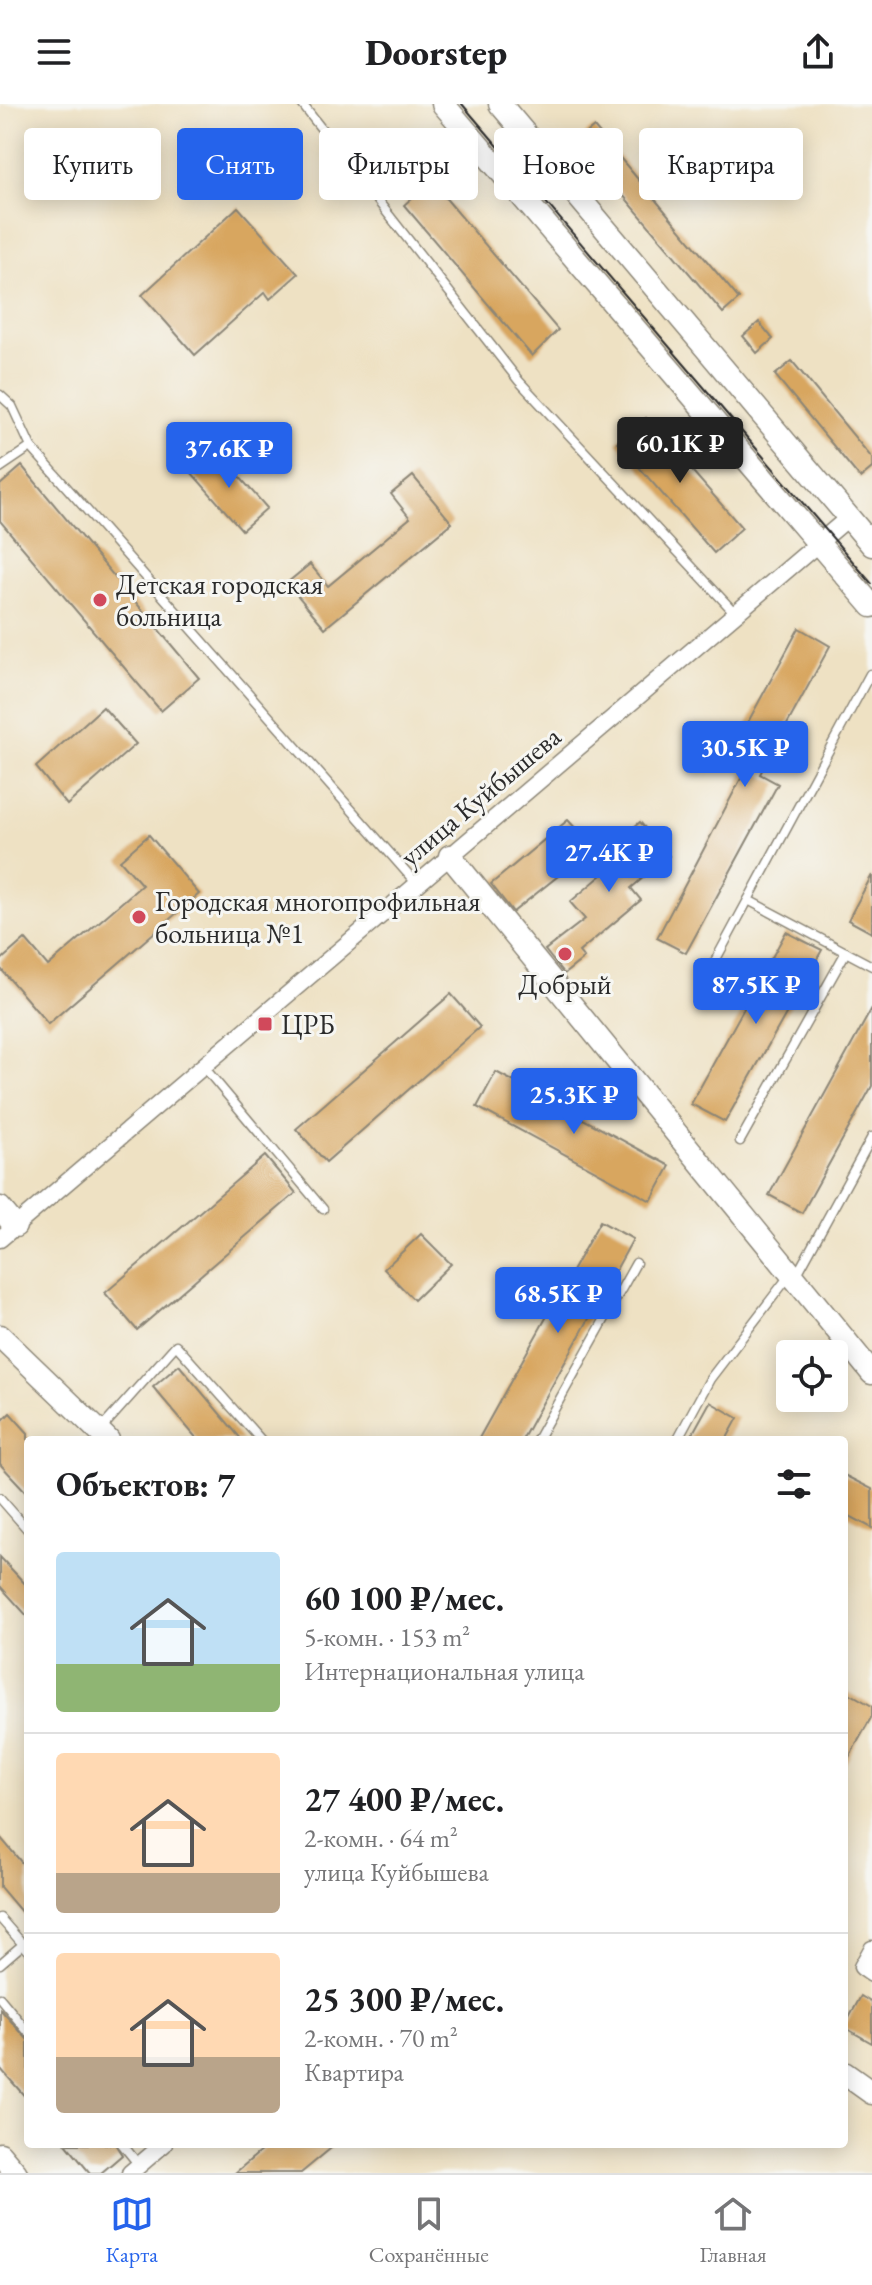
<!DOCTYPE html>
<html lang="ru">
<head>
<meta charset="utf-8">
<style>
  :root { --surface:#fff; --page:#f2f2f2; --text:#202124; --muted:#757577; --line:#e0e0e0; --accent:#2563eb }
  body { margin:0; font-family:"EB Garamond",serif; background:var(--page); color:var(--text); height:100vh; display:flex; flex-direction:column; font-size:30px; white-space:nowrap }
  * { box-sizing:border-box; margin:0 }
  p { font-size:26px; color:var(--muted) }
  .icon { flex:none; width:44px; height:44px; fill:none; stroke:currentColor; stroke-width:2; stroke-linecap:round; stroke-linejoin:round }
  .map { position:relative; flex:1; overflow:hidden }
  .drawer { position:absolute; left:24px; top:1332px; width:824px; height:712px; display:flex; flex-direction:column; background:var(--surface); border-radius:8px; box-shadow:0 4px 20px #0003 }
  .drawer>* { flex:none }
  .hud { position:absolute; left:24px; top:24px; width:824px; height:72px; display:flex; gap:16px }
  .tools { position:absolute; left:776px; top:1236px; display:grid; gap:16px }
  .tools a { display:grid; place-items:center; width:72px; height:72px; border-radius:8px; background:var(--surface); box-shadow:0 4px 20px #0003; font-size:40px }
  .price { position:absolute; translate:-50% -68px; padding:0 18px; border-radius:8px; background:var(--accent); color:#fff; font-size:26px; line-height:52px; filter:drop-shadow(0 2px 4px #0008) }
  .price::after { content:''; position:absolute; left:50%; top:48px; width:24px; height:18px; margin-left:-12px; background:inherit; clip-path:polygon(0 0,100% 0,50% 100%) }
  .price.on { background:#222; color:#fff }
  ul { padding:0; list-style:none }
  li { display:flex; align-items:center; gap:24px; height:200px; padding:0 32px }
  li+li { border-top:2px solid var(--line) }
  li span { display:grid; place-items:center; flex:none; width:224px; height:160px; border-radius:8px; color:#555 }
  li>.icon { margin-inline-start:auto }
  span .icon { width:96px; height:96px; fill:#fffc; stroke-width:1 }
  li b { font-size:34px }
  h2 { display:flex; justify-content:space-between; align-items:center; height:96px; padding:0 32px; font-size:34px }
  .chip { padding:0 28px; border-radius:8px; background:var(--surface); box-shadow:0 4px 20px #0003; font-size:28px; line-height:72px }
  .chip.on { background:var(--accent); color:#fff }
  header { display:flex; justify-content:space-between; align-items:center; height:104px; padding:0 32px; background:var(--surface); font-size:36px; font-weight:800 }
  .tab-bar { display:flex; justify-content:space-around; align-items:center; height:112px; border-top:2px solid var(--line); background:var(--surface); font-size:22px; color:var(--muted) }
  .tab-bar a { display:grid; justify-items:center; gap:4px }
  .tab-bar .on { color:var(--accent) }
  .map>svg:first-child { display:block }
  .building { fill:#d8a65f }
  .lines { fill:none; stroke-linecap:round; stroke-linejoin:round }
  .lane-casing { stroke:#8c8677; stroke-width:11 }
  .street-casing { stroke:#8c8677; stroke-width:19 }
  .secondary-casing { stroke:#8c8677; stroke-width:25 }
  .lane { stroke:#fff; stroke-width:8 }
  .street { stroke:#fff; stroke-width:16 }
  .secondary { stroke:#fff; stroke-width:22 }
  .tram { stroke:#2b2b2b; stroke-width:2 }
  .poi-dot { fill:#d1495b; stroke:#f6f6f2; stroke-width:3 }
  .labels { text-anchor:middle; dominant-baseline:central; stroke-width:6; stroke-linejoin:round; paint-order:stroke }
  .poi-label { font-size:28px; fill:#2b2b2b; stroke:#f6f6f2; text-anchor:start }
  .street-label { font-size:28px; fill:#2b2b2b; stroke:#f6f6f2 }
</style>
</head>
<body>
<header><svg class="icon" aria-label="menu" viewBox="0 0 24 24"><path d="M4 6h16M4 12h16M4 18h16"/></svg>Doorstep<svg class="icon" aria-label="share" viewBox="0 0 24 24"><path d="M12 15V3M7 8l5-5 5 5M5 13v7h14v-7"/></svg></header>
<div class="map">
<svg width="872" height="2069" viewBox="0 0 872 2069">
  <rect width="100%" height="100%" fill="#f6f6f2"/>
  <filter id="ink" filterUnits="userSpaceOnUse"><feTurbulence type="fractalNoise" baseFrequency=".0125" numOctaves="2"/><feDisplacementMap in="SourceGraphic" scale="16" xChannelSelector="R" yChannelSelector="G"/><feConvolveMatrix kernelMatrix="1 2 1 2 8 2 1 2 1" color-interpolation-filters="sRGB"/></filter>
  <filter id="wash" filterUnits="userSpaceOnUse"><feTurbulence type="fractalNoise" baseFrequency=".006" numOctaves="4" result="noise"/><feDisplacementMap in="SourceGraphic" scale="32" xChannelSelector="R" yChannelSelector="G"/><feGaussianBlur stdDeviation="1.8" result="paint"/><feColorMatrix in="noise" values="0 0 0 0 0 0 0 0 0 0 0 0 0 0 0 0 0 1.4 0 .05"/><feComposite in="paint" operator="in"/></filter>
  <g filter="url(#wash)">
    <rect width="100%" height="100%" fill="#eee1c3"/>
    <g id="blocks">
      <g class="building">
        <polygon points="594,23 739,195 723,209 577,37"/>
        <polygon points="431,77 558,226 532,252 404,101"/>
        <polygon points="238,103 298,170 270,195 265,188 195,251 142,191"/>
        <polygon points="759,218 773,235 757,249 743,232"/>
        <polygon points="792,257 872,354 872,364 860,374 775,271"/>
        <polygon points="646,314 742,424 714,449 617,338"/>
        <polygon points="216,346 267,404 242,426 191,368"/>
        <polygon points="22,362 199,574 161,607 0,417 0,381"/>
        <polygon points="413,372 452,419 325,524 287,479 310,460 328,482 410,414 391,390"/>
        <polygon points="799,524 830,542 760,670 778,680 686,849 657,834 747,663 729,653"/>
        <polygon points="103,603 136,640 67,701 36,663"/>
        <polygon points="568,716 588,738 558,762 563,768 513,808 491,780"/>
        <polygon points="640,718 669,752 631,784 641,796 579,848 584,854 564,870 545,846 585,815 570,798 608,766 598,754"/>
        <polygon points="149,731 199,790 48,920 0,864 0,857 25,835 48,862 142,781 120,756"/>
        <polygon points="872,771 872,829 848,816"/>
        <polygon points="786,828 822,846 725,1018 691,1000"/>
        <polygon points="451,890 480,923 326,1058 296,1025"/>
        <polygon points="872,904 872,982 802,1109 769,1091"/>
        <polygon points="496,968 670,1062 651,1097 477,1003"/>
        <polygon points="265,1052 296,1089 137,1226 105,1189"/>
        <polygon points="600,1117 633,1135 522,1336 478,1336"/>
        <polygon points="421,1130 451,1160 414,1196 384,1165"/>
        <polygon points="179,1261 242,1336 198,1336 153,1283"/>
        <polygon points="710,1298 738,1314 726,1336 689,1336"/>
        <polygon points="10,1309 28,1329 28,1390 0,1360 0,1319"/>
        <polygon points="844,1371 872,1385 872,1424 844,1409"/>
        <polygon points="0,1453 28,1483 28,1513 0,1482"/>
        <polygon points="844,1586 872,1602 872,1612 844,1662"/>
        <polygon points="0,1733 28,1766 28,1816 0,1783"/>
        <polygon points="861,1892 872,1899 872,1939 844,1923"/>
        <polygon points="0,1905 28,1936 28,1996 0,1964"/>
        <polygon points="66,2040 115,2040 122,2051 101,2069 90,2069"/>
        <polygon points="269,2040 336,2040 301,2069 235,2069"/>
      </g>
    </g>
  </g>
  <g filter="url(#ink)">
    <use href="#blocks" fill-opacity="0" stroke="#8c8677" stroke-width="2"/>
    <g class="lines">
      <defs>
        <g id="lane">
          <polyline points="302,0 519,277 735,509"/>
          <polyline points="0,291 12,302 31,343 417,780"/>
          <polyline points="0,364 31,343"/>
          <polyline points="748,796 872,862"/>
          <polyline points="708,870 870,570"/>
          <polyline points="203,962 323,1105"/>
          <polyline points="740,1037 846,848"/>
          <polyline points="796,1172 872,1033"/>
          <polyline points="101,1325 176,1241 261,1336"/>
          <polyline points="537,1336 636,1159"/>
          <polyline points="677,1336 710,1275 789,1172"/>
          <polyline points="0,1394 28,1426"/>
          <polyline points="0,1814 28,1846"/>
          <polyline points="0,1860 28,1836"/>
          <polyline points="0,1894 28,1928"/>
          <polyline points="122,2040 139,2061"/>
        </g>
        <g id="street">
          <polyline points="0,1135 848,414"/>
          <polyline points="872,1845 862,1863 872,1870"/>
          <polyline points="130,2069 164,2040"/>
        </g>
        <g id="secondary">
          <polyline points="443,0 872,502"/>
          <polyline points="500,0 872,441"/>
          <polyline points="450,752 872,1269"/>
          <polyline points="0,1104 15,1122"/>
          <polyline points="0,1232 108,1336"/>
          <polyline points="844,1969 872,1989"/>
          <polyline points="0,2050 16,2069"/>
        </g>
      </defs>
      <use href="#lane" class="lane-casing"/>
      <use href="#street" class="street-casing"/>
      <use href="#secondary" class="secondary-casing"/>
      <use href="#lane" class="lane"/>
      <use href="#street" class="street"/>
      <use href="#secondary" class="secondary"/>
      <polyline class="tram" points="462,0 872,480"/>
    </g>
  </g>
  <g class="poi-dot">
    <circle cx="100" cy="496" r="8"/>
    <circle cx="139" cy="813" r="8"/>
    <circle cx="565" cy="850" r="8"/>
    <rect x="257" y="912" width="16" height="16" rx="4"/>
  </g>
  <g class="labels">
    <g class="poi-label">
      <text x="116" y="480">Детская городская<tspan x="116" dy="32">больница</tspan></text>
      <text x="155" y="797">Городская многопрофильная<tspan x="155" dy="32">больница №1</tspan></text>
      <text x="565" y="880" text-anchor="middle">Добрый</text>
      <text x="281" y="920">ЦРБ</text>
    </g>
    <g class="street-label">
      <text transform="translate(480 692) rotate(-40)">улица Куйбышева</text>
    </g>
  </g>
</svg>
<div class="tools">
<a><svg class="icon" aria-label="locate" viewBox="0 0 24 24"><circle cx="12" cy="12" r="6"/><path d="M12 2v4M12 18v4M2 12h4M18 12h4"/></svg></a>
</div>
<b class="price on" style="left:680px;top:381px">60.1K ₽</b>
<b class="price" style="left:229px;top:386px">37.6K ₽</b>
<b class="price" style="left:745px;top:685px">30.5K ₽</b>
<b class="price" style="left:609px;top:790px">27.4K ₽</b>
<b class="price" style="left:756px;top:922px">87.5K ₽</b>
<b class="price" style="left:574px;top:1032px">25.3K ₽</b>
<b class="price" style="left:558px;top:1231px">68.5K ₽</b>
<div class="hud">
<a class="chip">Купить</a>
<a class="chip on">Снять</a>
<a class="chip">Фильтры</a>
<a class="chip">Новое</a>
<a class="chip">Квартира</a>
</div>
<section class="drawer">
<h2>Объектов: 7<svg class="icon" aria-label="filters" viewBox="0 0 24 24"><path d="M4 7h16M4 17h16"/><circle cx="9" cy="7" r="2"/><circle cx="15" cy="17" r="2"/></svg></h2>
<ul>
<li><span style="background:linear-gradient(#bfe0f5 70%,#8fb573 0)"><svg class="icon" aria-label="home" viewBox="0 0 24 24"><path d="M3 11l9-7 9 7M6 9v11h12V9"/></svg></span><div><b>60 100 ₽/мес.</b><p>5-комн. · 153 m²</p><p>Интернациональная улица</p></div></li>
<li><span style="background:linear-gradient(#ffd9b3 75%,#b9a48a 0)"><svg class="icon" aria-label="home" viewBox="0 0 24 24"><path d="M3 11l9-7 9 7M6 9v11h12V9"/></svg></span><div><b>27 400 ₽/мес.</b><p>2-комн. · 64 m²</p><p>улица Куйбышева</p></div></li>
<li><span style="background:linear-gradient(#ffd9b3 65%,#b9a48a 0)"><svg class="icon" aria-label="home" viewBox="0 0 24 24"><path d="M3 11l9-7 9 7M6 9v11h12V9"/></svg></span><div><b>25 300 ₽/мес.</b><p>2-комн. · 70 m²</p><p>Квартира</p></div></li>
</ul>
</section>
</div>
<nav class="tab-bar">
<a class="on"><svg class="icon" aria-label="map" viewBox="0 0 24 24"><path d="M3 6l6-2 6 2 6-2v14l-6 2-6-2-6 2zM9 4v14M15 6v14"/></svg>Карта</a>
<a><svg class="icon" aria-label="saved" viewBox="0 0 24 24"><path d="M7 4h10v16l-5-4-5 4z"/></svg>Сохранённые</a>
<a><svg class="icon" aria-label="home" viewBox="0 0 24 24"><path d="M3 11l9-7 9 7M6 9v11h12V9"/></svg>Главная</a>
</nav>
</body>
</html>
